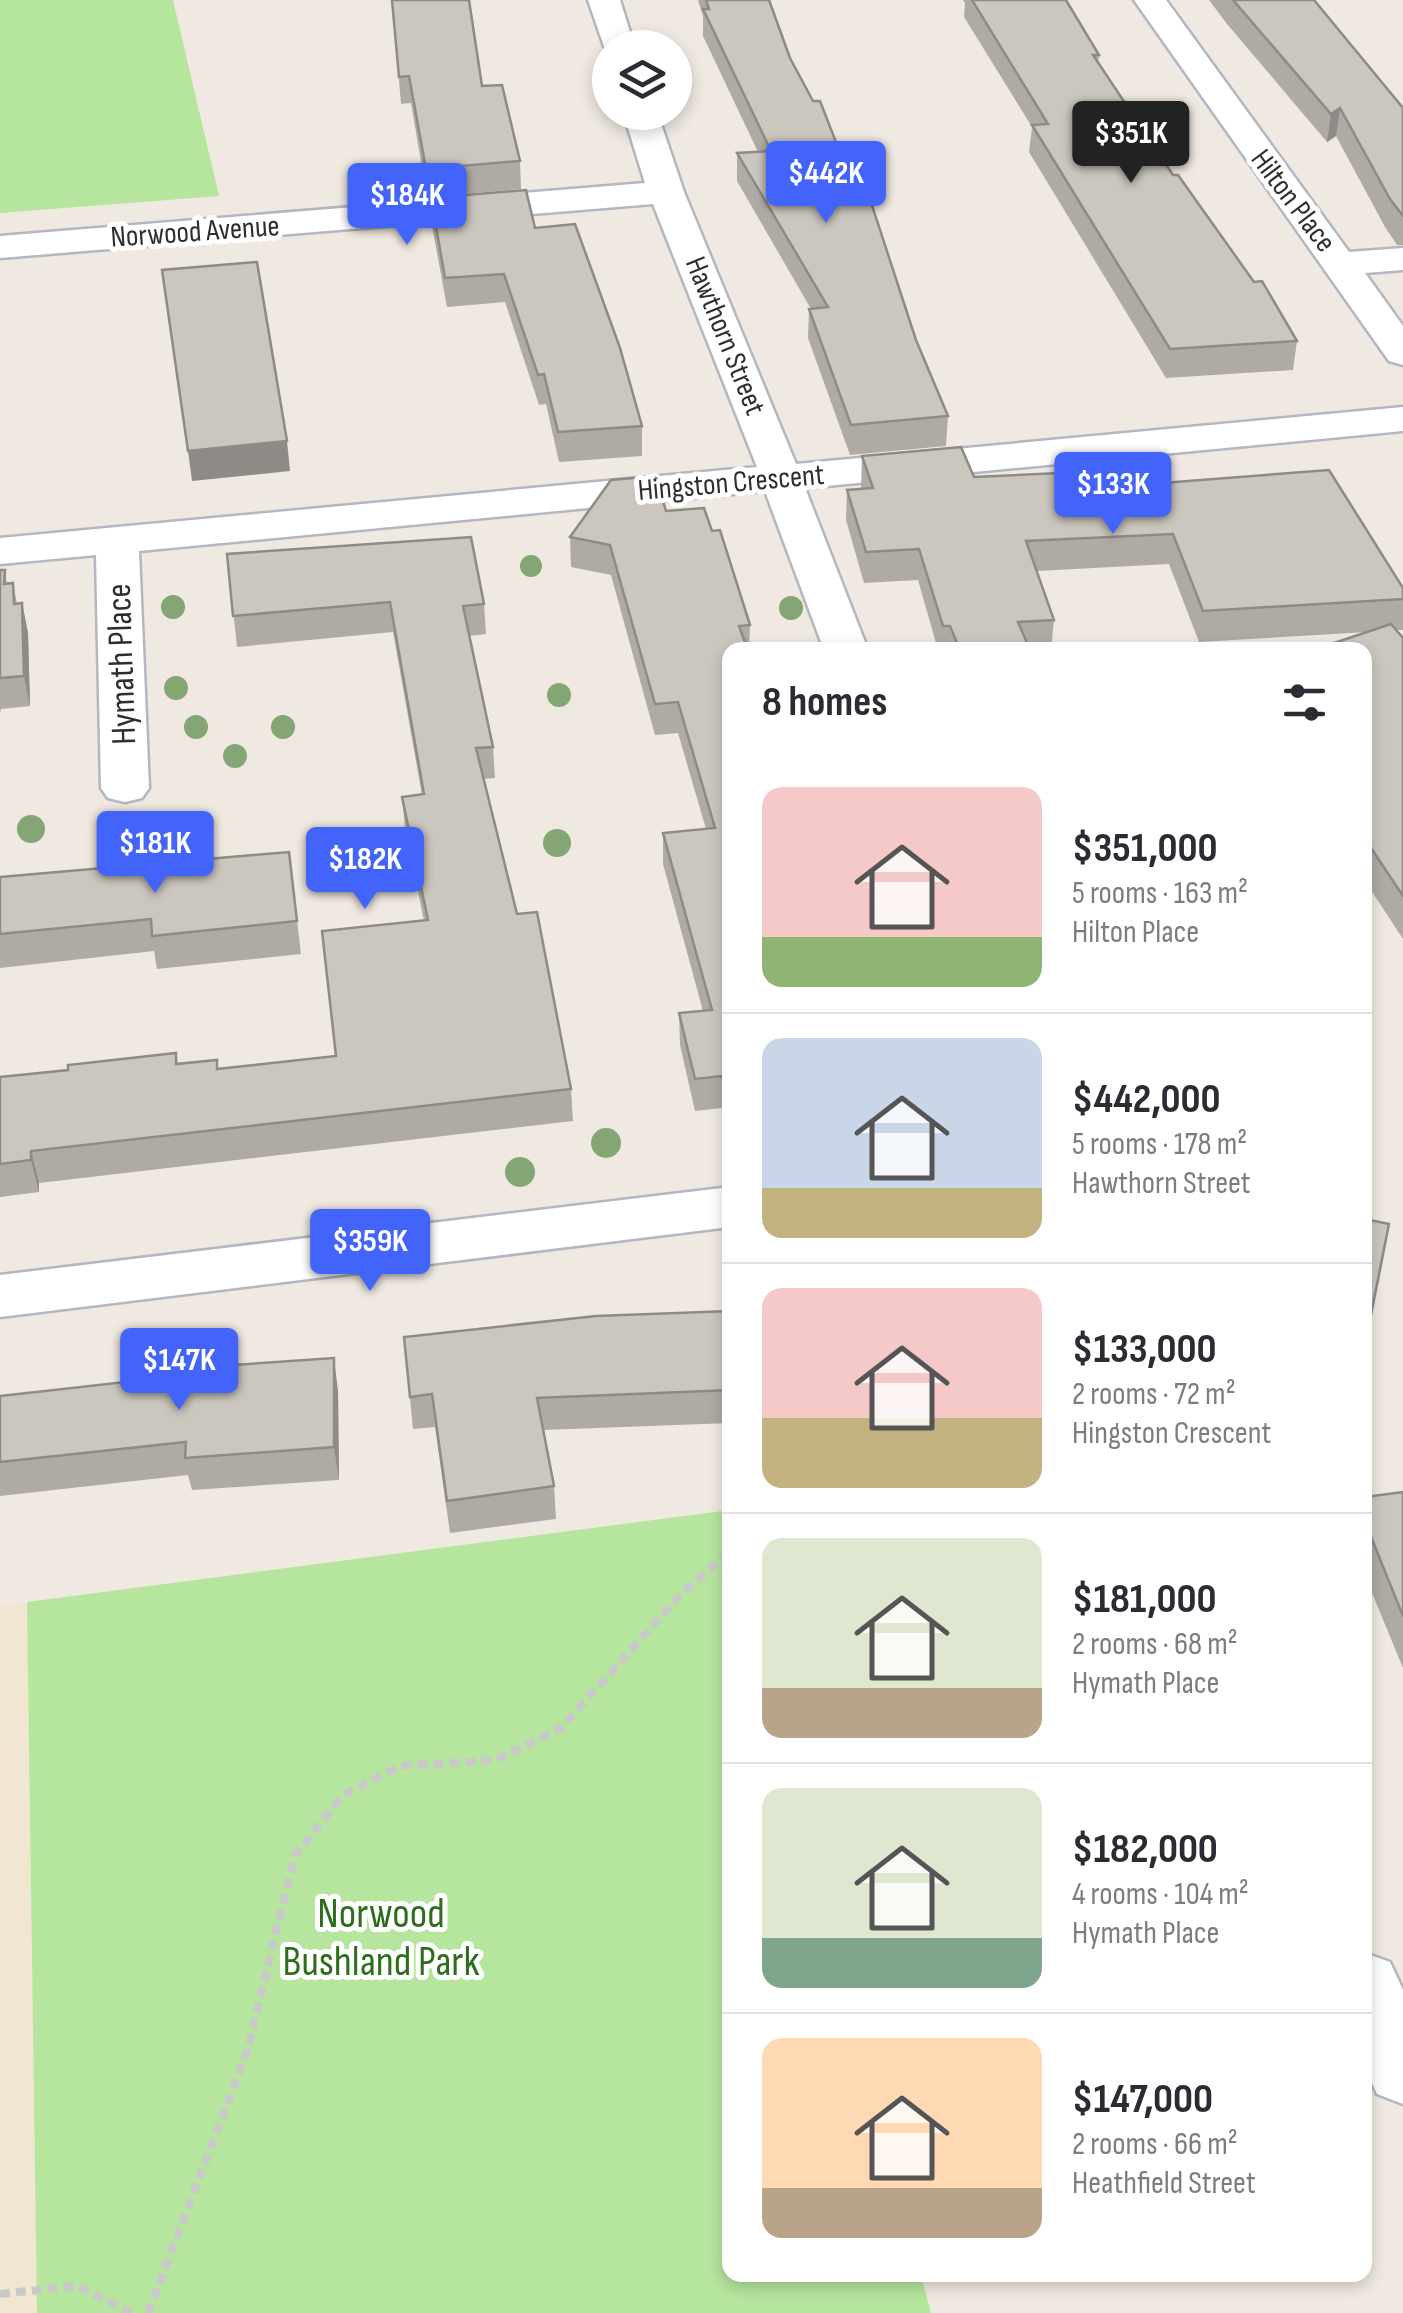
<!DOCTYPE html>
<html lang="en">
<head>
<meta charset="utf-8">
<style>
  :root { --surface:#fff; --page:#f2f2f3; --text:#2b2b33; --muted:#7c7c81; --line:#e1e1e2; --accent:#4264fb }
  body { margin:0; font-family:"Sofia Sans Condensed",sans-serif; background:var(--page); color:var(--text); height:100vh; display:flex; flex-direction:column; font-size:38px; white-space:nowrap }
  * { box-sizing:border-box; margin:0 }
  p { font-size:32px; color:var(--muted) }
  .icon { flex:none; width:55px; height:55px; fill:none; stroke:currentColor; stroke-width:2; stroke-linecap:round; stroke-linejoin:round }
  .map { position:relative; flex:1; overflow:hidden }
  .sheet { position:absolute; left:722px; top:642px; width:650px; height:1640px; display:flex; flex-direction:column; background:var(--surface); border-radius:20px; box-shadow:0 5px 15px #0003 }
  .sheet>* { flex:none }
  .buttons { position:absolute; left:592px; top:30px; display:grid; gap:20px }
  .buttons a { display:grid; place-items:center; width:100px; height:100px; border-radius:50%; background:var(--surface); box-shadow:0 5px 15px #0003; font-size:50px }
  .price { position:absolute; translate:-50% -85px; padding:0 22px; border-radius:10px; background:var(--accent); color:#fff; font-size:32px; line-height:65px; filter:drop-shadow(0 2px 5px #0008) }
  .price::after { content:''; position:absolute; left:50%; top:60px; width:30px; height:22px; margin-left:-15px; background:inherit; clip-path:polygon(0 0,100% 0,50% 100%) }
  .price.on { background:#222; color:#fff }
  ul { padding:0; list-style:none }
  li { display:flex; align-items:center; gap:30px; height:250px; padding:0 40px }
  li+li { border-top:2px solid var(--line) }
  li span { display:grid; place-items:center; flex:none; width:280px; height:200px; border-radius:20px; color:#555 }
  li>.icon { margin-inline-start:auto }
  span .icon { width:120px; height:120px; fill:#fffc; stroke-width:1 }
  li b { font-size:42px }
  h2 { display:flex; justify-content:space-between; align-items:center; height:120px; padding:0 40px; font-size:42px }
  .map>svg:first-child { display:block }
  .education { fill:#f0e6d1 }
  .green { fill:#b6e59e }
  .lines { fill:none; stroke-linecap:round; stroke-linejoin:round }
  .street-casing { stroke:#b4b7c1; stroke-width:5 }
  .path { stroke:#c9c9c9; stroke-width:8; stroke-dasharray:10 6; stroke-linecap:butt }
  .street { fill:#fff; fill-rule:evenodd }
  .tree { fill:#84a574 }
  .wall { fill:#afaba4 }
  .shaded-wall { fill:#8e8b86 }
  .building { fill:#cbc7bf; stroke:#8e8b86; stroke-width:2.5 }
  .labels { text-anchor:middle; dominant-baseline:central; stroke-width:10; stroke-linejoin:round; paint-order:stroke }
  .far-street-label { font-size:30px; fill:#2e2e2e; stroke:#fff }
  .street-label { font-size:35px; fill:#2e2e2e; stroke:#fff }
  .near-park-label { font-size:42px; fill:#2c6e1b; stroke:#fff }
</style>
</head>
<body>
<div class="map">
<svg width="1403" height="2313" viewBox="0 0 1403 2313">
  <rect width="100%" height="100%" fill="#efe9e1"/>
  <polygon class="education" points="27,1602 37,2313 0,2313 0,1606"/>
  <g class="green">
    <polygon points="0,0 173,0 219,196 0,213"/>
    <polygon points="730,1510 730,2275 921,2275 931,2313 37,2313 27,1602"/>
  </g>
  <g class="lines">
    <defs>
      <g id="street">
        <polygon points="588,0 620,0 635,48 610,48 607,55"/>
        <polygon points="1134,0 1166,0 1349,252 1403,248 1403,270 1365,273 1403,326 1403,365 1389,361"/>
        <polygon points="623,112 657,112 684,192 796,464 1403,407 1403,431 805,488 868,650 824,650 765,491 139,551 149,788 142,798 125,802 108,798 101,788 96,555 0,564 0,538 757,467 653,204 0,258 0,236 645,183"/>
        <polygon points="730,1187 730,1227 0,1317 0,1275"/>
        <polygon points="1365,1953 1390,1962 1403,1990 1403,2104 1377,2094 1365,2067"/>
      </g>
    </defs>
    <use href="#street" class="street-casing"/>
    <g class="path">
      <polyline points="0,2294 77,2286 132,2313"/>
      <polyline points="148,2313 247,2052 295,1855 343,1795 400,1766 495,1760 561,1728 682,1593 730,1551"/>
    </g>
    <use href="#street" class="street"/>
  </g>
  <g class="tree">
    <circle cx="531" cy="566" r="11"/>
    <circle cx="173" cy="607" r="12"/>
    <circle cx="791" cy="608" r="12"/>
    <circle cx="176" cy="688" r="12"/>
    <circle cx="559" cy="695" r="12"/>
    <circle cx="196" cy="727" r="12"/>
    <circle cx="283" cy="727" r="12"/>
    <circle cx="235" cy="756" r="12"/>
    <circle cx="31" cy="829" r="14"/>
    <circle cx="557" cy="843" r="14"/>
    <circle cx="606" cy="1143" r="15"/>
    <circle cx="520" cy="1172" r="15"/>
  </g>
  <g class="wall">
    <polygon points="392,0 482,86 520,161 521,189 427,197 411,103 401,104"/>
    <polygon points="698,0 769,0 790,58 948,416 946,446 850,455 808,338 809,309 811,309 737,181 737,153 758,152 703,36 703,16"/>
    <polygon points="963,0 1066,0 1099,55 1098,64 1173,175 1297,341 1293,370 1166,378 1029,152 1032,127 964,17 965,3"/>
    <polygon points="1209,0 1314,0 1403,108 1403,245 1397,245 1385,227 1336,136 1327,142 1227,24"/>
    <polygon points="431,198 535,228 642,426 642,456 559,462 546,404 539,405 505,302 447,307 432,226"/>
    <polygon points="862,456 974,477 1111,487 1403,588 1403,630 1396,630 1403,638 1403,939 1365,881 1365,650 1368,632 1199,642 1169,564 1037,571 1054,620 1051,650 938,650 918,580 864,583 846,520 847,490 861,489"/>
    <polygon points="666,511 712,531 750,625 749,650 730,650 730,1135 722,1108 695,1111 680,1045 679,1013 703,1011 663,864 663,833 706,829 678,733 655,735 611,575 571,567 570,537"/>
    <polygon points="227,554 484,604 486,634 469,636 493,747 495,778 484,779 517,914 571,1089 573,1121 39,1183 39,1192 0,1197 0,1077 68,1070 176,1053 178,1064 218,1069 336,1056 424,921 405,828 402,797 422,795 393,632 237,647"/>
    <polygon points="0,570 5,570 7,584 13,583 17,604 22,603 28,633 30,706 1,709 0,714"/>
    <polygon points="289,852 301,954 157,969 154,951 0,968 0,877"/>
    <polygon points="730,1311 730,1423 543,1430 554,1486 556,1519 450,1533 435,1427 413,1429 404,1337"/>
    <polygon points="338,1391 339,1480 192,1490 188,1475 0,1496 0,1396"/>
    <polygon points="1403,1492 1403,1668 1365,1576 1365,1497"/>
  </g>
  <g class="shaded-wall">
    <polygon points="1340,108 1336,136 1327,142 1331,114"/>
    <polygon points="287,441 290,471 192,481 188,451"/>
    <polygon points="22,603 28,633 30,706 24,676"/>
    <polygon points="31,1151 39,1183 39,1192 31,1160"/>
    <polygon points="334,1358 338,1391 339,1480 334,1447"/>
  </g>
  <g class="building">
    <polygon points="392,0 469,0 482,86 502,85 520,161 426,169 409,76 399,77"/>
    <polygon points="706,0 769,0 790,58 813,101 820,101 855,191 867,190 916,340 948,416 851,425 809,309 828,307 737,153 771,151 703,9 709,9"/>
    <polygon points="972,0 1066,0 1099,55 1093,55 1173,175 1178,175 1254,282 1262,281 1297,341 1170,349 1032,125 1048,124"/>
    <polygon points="1233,0 1314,0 1403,108 1403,216 1390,199 1340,108 1331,114"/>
    <polygon points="526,190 535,228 575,224 620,348 642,426 558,432 544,374 538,375 504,274 445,278 431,198"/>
    <polygon points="257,262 287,441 188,451 162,270"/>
    <polygon points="961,447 974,477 1105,471 1111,487 1329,470 1403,588 1403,599 1203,611 1173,534 1026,541 1054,620 1018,622 1030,650 960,650 950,626 943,626 919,549 866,552 847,490 873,488 862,456"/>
    <polygon points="656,476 666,511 704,508 712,531 720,530 750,625 739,626 748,650 730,650 730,1102 722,1076 695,1079 679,1013 712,1010 663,833 715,828 678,702 655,704 610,545 570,537 611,480"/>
    <polygon points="471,537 484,604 463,606 493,747 476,748 517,914 537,912 571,1089 31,1151 31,1160 0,1164 0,1077 68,1070 68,1065 176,1053 176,1064 217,1060 217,1069 336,1056 322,931 428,920 402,797 424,794 390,602 233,616 227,554"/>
    <polygon points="0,570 5,570 4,584 13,583 14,604 22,603 24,676 0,678"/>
    <polygon points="1391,624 1403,638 1403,896 1365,839 1365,650 1313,650"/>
    <polygon points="289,852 297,921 152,936 151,919 0,934 0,877"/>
    <polygon points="1365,1219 1389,1224 1365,1345"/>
    <polygon points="730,1311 730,1390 537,1398 554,1486 447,1501 432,1394 410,1397 404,1337 596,1316"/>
    <polygon points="334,1358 334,1447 185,1458 186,1442 0,1462 0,1396 189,1375 189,1368"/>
    <polygon points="1403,1492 1403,1616 1365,1522 1365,1497"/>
  </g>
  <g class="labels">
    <g class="far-street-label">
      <text transform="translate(1293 201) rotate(53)">Hilton Place</text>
      <text transform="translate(195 232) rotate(-4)">Norwood Avenue</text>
      <text transform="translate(725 336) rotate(68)">Hawthorn Street</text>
      <text transform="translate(731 483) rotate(-5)">Hingston Crescent</text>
    </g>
    <g class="street-label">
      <text transform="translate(122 664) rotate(-92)">Hymath Place</text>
    </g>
    <g class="near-park-label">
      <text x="381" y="1914">Norwood<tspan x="381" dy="48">Bushland Park</tspan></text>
    </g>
  </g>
</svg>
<div class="buttons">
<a><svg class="icon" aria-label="layers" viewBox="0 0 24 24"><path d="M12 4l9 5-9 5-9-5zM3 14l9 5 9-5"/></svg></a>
</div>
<b class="price on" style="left:1131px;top:186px">$351K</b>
<b class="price" style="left:826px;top:226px">$442K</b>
<b class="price" style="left:407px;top:248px">$184K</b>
<b class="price" style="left:1113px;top:537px">$133K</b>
<b class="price" style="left:155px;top:896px">$181K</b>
<b class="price" style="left:365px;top:912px">$182K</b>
<b class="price" style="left:370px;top:1294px">$359K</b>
<b class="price" style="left:179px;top:1413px">$147K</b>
<section class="sheet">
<h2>8 homes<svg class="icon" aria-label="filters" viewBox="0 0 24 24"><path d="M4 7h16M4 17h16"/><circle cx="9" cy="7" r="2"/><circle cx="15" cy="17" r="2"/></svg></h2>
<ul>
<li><span style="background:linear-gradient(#f6c9c9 75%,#8fb573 0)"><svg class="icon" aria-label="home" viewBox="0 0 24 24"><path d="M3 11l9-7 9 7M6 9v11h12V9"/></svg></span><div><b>$351,000</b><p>5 rooms · 163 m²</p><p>Hilton Place</p></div></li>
<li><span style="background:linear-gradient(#c9d6e8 75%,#c2b280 0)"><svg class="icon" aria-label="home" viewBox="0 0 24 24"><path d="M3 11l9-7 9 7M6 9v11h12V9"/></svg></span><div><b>$442,000</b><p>5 rooms · 178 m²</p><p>Hawthorn Street</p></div></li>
<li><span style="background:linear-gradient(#f6c9c9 65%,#c2b280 0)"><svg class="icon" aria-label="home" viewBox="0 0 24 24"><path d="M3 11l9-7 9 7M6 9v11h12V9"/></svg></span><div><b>$133,000</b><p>2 rooms · 72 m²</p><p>Hingston Crescent</p></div></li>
<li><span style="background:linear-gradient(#dfe7d0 75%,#b9a48a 0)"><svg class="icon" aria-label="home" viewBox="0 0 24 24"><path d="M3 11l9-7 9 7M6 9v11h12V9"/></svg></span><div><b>$181,000</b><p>2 rooms · 68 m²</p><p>Hymath Place</p></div></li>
<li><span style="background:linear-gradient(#dfe7d0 75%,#7fa58c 0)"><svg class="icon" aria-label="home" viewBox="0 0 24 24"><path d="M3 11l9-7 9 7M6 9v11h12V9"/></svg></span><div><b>$182,000</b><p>4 rooms · 104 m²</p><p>Hymath Place</p></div></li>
<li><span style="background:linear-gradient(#ffd9b3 75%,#b9a48a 0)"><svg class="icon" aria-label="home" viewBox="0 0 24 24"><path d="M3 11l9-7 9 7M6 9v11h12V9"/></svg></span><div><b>$147,000</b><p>2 rooms · 66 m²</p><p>Heathfield Street</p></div></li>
</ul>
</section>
</div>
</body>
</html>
